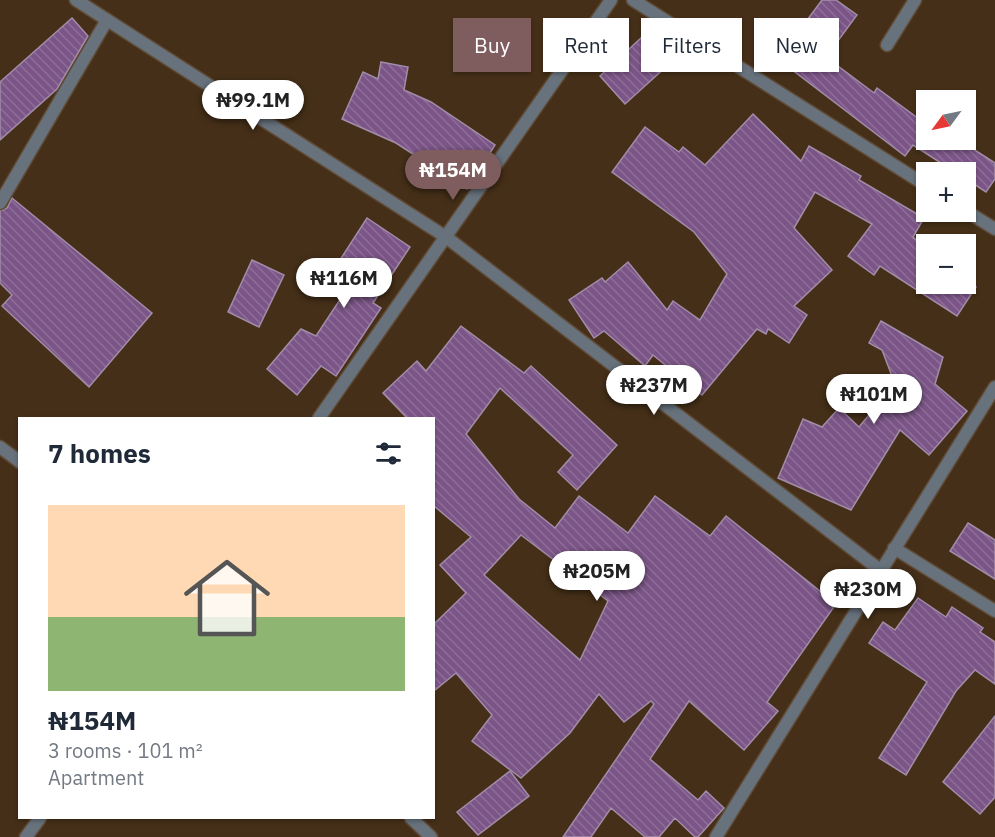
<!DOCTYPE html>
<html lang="en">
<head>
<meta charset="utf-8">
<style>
  :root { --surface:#fff; --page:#f6f6f7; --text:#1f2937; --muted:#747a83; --accent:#7f5d5f }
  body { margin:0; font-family:"IBM Plex Sans",sans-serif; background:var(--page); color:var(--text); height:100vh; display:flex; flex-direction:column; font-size:22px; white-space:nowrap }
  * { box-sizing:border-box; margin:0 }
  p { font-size:20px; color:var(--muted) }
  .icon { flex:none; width:33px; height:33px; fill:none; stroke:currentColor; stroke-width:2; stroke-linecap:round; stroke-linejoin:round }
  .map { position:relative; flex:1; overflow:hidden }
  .details { position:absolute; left:18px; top:417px; width:417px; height:402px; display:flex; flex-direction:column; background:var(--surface); border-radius:0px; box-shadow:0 2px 4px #0004 }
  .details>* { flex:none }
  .top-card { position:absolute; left:453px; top:18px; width:452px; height:54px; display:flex; gap:12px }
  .needle { width:39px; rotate:237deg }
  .controls { position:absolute; left:916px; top:90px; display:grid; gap:12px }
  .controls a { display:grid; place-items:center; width:60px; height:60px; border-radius:0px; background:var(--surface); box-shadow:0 2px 4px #0004; font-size:30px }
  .price { position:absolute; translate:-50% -51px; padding:0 14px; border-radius:21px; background:#fff; color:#222; font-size:20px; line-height:39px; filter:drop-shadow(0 2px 3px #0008) }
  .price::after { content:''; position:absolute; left:50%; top:36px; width:18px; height:14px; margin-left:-9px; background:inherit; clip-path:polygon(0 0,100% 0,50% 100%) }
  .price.current { background:var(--accent); color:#fff }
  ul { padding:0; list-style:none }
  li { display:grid; align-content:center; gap:12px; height:318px; padding:0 30px }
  li span { display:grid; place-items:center; height:186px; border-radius:0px; color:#555 }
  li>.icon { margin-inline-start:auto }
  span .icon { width:108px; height:108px; fill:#fffc; stroke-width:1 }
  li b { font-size:26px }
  h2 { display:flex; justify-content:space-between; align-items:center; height:72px; padding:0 30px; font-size:26px }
  .pill { padding:0 21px; border-radius:0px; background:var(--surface); box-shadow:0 2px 4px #0004; font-size:21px; line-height:54px }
  .pill.current { background:var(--accent); color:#fff }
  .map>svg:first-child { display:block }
  .building { fill:url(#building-back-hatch); stroke:#a28da9; stroke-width:1.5; fill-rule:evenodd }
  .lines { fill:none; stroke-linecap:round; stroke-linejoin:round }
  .service-casing { stroke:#604b36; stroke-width:15 }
  .minor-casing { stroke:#604b36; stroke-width:15 }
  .tertiary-casing { stroke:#604b36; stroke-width:15 }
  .service { stroke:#67727d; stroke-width:12 }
  .minor { stroke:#67727d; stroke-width:12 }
  .tertiary { stroke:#67727d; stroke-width:12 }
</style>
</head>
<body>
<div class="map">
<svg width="995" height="837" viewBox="0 0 995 837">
  <defs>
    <pattern id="building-back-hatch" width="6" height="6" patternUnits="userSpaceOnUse" patternTransform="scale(1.5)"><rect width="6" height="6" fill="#7b5587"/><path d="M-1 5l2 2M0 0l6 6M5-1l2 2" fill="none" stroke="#8e6d97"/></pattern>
  </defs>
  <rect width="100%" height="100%" fill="#452f18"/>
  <g class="building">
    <polygon points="822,0 836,0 857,15 826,57 874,93 877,88 927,125 927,140 959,140 995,163 995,179 986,192 966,179 966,172 955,172 913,145 905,156 778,59"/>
    <polygon points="72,18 88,36 57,89 0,140 0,82"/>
    <polygon points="642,37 668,65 625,104 600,76"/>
    <polygon points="381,62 408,67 404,90 431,102 495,145 467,189 396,143 342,119 363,72 378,79"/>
    <polygon points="753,114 801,161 809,146 861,176 859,180 924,218 913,237 927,250 927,284 966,284 966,280 976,287 957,316 880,266 874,275 848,256 872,224 815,192 794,228 832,270 794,306 807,315 789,343 768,329 766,334 757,329 702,395 653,355 645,366 604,331 594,338 569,300 602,278 605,282 628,262 667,310 673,301 700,320 727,274 694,232 612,172 645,127 679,152 683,147 705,165"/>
    <polygon points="12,198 152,313 89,387 2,306 12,295 0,283 0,211 7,208"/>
    <polygon points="367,218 410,247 373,303 381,308 336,376 321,366 297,395 267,369 301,329 316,336 347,289 329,277"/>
    <polygon points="252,260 284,275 259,327 228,312"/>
    <polygon points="881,321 943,357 935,384 967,411 929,455 900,430 851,510 778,478 803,419 822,427 839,408 859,427 895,384 882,350 869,343"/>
    <path d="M461 326 524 373 531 366 617 445 577 490 558 472 573 455 500 388 466 434 519 499 555 528 579 496 628 533 655 496 710 536 726 516 836 604 767 702 778 711 744 750 689 701 650 759 698 800 706 791 724 808 698 837H695L675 818 659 837H645L611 808 591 837H563L654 704 651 701 624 722 599 694 570 733 521 778 472 741 492 715 456 673 434 691V624L466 593 440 565 471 537 434 506V418H407L383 393 417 361 426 371ZM521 535 608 601 580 660 484 575Z"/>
    <polygon points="968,523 995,540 995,579 950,551"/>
    <polygon points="918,598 946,617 952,607 983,628 980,632 995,642 995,684 975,670 956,691 906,775 879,758 927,682 869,643 883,622 895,630"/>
    <polygon points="995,716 995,797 980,814 943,782"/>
    <polygon points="510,771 529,796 478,835 457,812"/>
  </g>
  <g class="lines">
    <defs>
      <polyline id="service" points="887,45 915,0"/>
      <g id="minor">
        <polyline points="76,0 446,237 880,570"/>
        <polyline points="633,0 927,186"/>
        <polyline points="0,203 107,20"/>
        <polyline points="966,211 995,229"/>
        <polyline points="0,447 20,462"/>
        <polyline points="894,548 995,611"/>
        <polyline points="411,818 431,837"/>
        <polyline points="716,837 995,387"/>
      </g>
      <g id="tertiary">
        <polyline points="319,418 611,0"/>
        <polyline points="26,837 40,818"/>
      </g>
    </defs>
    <use href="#service" class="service-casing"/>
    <use href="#minor" class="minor-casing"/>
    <use href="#tertiary" class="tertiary-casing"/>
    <use href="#service" class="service"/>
    <use href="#minor" class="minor"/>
    <use href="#tertiary" class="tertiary"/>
  </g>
</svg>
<div class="controls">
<a><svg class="needle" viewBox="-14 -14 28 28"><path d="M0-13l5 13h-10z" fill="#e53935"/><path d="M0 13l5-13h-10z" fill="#747a83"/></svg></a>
<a>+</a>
<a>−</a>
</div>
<b class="price" style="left:253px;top:131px">₦99.1M</b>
<b class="price current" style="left:453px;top:201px">₦154M</b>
<b class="price" style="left:344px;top:309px">₦116M</b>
<b class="price" style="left:654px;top:416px">₦237M</b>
<b class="price" style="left:874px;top:425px">₦101M</b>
<b class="price" style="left:597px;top:602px">₦205M</b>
<b class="price" style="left:868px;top:620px">₦230M</b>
<div class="top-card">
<a class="pill current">Buy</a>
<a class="pill">Rent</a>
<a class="pill">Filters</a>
<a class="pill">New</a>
</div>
<section class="details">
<h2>7 homes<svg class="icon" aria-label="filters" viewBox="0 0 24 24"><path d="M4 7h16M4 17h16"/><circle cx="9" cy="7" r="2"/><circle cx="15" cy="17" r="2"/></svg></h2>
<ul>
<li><span style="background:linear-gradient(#ffd9b3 60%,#8fb573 0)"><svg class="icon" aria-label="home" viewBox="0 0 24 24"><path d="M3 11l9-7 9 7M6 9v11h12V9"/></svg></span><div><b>₦154M</b><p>3 rooms · 101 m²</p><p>Apartment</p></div></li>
</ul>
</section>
</div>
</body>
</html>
